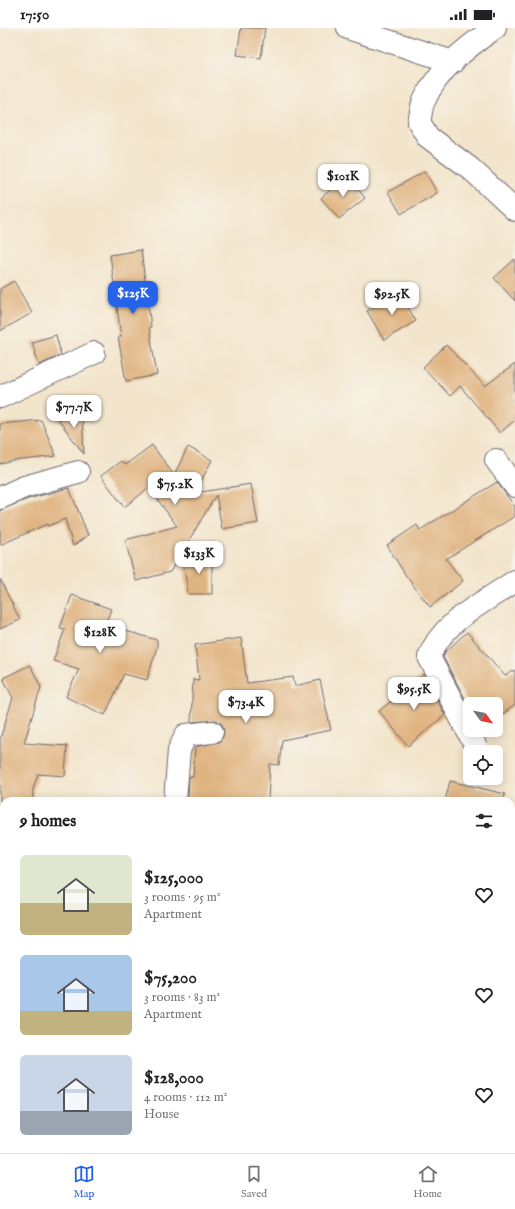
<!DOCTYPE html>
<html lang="en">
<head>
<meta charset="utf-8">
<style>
  :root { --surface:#fff; --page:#f6f6f6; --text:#202124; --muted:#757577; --line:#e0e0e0; --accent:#2563eb }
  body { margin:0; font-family:"IM FELL English",serif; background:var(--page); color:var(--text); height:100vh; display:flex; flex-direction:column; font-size:15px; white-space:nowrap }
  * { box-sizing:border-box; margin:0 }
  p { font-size:13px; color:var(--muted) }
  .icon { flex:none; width:22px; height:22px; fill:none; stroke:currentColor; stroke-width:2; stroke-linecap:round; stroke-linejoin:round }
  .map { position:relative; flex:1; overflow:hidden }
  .details { position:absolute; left:0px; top:769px; width:515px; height:356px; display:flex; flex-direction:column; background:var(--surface); border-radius:12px 12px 0 0; box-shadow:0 2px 10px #0003 }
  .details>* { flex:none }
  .needle { width:26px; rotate:122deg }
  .buttons { position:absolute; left:463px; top:669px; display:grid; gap:8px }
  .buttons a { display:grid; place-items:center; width:40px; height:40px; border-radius:6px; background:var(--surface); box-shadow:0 2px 10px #0003; font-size:20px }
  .price { position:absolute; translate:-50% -34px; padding:0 9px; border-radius:8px; background:#fff; color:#222; font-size:13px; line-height:26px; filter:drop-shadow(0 1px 2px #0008) }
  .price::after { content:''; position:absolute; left:50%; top:24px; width:12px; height:9px; margin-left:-6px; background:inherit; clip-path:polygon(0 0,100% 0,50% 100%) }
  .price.active { background:var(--accent); color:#fff }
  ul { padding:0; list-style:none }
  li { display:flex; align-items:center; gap:12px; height:100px; padding:0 20px }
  li span { display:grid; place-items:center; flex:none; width:112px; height:80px; border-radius:6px; color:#555 }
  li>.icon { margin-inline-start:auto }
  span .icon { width:48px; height:48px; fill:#fffc; stroke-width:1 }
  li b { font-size:17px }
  h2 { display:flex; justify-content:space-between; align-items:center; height:48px; padding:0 20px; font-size:17px }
  .status { display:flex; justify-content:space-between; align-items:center; height:28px; padding:0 20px; background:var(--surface); direction:ltr }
  .status svg { height:11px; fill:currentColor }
  .tabs { display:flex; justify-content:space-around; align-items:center; height:56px; border-top:1px solid var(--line); background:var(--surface); font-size:11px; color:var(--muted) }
  .tabs a { display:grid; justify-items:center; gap:2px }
  .tabs .active { color:var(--accent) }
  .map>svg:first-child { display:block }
  .building { fill:#e0b481 }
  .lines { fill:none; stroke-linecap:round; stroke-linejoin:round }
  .minor-casing { stroke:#6b666e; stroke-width:24 }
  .minor { stroke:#fff; stroke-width:22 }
</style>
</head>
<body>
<div class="status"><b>17:50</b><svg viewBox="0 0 49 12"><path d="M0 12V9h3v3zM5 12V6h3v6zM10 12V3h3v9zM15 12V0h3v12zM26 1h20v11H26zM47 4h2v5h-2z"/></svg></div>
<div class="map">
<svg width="515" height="1125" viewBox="0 0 515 1125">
  <rect width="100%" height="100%" fill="#f7f3e8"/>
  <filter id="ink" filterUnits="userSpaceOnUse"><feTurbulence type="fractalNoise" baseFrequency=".025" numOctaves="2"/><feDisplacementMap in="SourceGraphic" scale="8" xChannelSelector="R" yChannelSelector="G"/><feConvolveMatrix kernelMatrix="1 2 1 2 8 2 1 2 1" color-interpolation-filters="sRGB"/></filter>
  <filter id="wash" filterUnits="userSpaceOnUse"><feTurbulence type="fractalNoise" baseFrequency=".012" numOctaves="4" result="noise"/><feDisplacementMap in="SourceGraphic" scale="16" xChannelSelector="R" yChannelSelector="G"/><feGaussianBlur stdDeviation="0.9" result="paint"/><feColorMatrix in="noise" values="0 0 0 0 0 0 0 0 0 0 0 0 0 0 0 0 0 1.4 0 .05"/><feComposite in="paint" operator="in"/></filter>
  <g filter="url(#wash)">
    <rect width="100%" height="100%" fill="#f3e5cc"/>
    <g id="blocks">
      <g class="building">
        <polygon points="241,0 265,0 261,30 237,27"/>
        <polygon points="425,143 437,165 401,186 388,164"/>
        <polygon points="347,148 365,170 339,191 321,170"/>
        <polygon points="141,222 151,299 149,299 157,347 126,353 118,309 121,309 110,227"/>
        <polygon points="515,231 515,273 494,250"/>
        <polygon points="14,253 32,285 0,303 0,261"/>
        <polygon points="399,264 416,293 384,312 367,283"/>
        <polygon points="56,307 61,327 39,337 32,314"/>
        <polygon points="446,317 485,358 515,336 515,392 500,405 460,358 450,368 423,339"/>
        <polygon points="82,388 84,426 57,390"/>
        <polygon points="41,392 56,428 14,433 0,436 0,396"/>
        <polygon points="152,417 174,447 188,419 212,432 195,465 251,456 258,495 222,501 216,467 170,544 136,553 125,512 177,498 149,460 124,479 101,448 121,433 125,437"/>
        <polygon points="497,454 515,479 515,488 446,531 463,553 430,579 406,548 387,517 417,497 420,502"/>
        <polygon points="69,460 88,507 73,518 65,491 48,498 47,496 0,517 0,482 28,471"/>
        <polygon points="183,530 212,530 212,566 188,566"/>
        <polygon points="0,551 20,592 0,601"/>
        <polygon points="72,567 111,581 105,597 157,612 157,619 147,652 124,646 105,687 66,669 79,641 53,633 65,601 60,600"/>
        <polygon points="467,604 505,648 515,642 515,677 496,691 496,676 470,676 470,680 443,629 445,624"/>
        <polygon points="241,610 247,655 293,649 295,658 320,652 331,702 282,712 279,737 270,736 268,773 188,773 189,749 193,749 195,719 219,714 223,709 224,703 222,696 217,692 191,694 193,651 199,652 195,617"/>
        <polygon points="30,637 41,659 24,715 67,718 65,748 38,746 33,761 33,773 0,773 0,711 13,670 3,650"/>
        <polygon points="424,646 445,687 408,718 379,683"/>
        <polygon points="450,753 505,766 504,773 445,773"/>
      </g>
    </g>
  </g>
  <g filter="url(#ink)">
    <use href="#blocks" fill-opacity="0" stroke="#6b666e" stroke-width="1"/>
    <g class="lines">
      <defs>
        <g id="minor">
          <polyline points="348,0 453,34"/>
          <path d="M495 0C467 19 438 41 424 73 421 79 421 87 419 94L428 109 471 141 515 182"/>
          <polyline points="0,369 94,325"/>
          <polyline points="496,432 515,458"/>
          <polyline points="0,470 24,459 78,444"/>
          <path d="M475 717 429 629C442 593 485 574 515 553"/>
          <polyline points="175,773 179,722 186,707 212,704"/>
          <polyline points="511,869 515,871"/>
          <polyline points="0,929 4,924"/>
          <polyline points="0,1043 4,1095"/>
          <polyline points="6,1121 6,1125"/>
        </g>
      </defs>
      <use href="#minor" class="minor-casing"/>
      <use href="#minor" class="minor"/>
    </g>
  </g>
</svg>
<div class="buttons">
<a><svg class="needle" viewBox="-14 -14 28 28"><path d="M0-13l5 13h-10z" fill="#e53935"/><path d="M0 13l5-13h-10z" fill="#757577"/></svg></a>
<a><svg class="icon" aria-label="locate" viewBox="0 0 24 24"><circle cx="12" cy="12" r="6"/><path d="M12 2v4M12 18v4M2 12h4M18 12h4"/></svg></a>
</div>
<b class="price" style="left:343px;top:170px">$101K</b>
<b class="price active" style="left:133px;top:287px">$125K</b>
<b class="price" style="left:392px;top:288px">$92.5K</b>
<b class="price" style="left:74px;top:401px">$77.7K</b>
<b class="price" style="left:175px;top:478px">$75.2K</b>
<b class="price" style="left:199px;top:547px">$133K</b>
<b class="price" style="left:100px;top:626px">$128K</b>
<b class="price" style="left:414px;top:683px">$95.5K</b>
<b class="price" style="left:246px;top:696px">$73.4K</b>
<section class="details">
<h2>9 homes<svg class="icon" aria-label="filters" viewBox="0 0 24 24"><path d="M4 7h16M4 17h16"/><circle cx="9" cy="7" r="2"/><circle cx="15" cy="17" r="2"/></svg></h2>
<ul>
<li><span style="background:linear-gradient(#dfe7d0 60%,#c2b280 0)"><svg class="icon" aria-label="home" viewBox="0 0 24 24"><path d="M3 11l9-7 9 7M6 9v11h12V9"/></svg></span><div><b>$125,000</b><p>3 rooms · 95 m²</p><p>Apartment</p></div><svg class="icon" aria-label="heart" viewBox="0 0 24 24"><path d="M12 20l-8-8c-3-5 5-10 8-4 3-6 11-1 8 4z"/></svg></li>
<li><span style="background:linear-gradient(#a9c7e8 70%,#c2b280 0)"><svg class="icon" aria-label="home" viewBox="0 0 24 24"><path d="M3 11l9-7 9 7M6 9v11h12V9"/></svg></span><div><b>$75,200</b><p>3 rooms · 83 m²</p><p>Apartment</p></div><svg class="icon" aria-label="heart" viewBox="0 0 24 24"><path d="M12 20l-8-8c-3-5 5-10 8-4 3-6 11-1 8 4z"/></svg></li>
<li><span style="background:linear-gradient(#c9d6e8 70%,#9aa5b1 0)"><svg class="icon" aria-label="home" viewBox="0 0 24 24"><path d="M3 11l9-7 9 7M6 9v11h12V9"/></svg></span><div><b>$128,000</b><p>4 rooms · 112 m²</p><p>House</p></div><svg class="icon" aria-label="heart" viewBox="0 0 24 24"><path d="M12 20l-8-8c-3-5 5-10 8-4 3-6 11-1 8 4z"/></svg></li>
</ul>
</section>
</div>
<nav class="tabs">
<a class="active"><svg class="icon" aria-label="map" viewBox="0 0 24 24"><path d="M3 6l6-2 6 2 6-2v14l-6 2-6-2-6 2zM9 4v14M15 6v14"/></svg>Map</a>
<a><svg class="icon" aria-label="saved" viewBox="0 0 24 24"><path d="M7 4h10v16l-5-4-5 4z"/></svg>Saved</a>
<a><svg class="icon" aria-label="home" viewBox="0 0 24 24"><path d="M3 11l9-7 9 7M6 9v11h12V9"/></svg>Home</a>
</nav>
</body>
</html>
